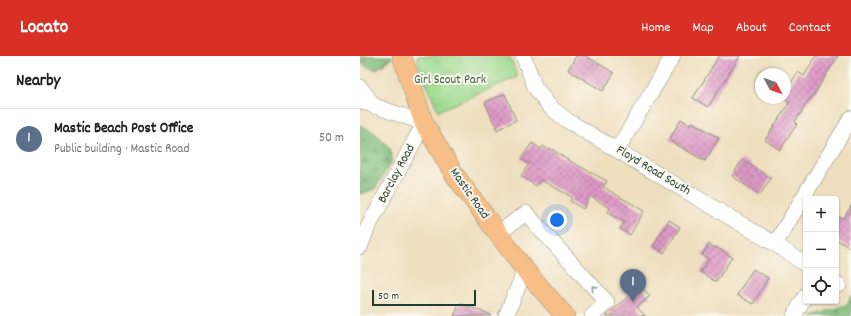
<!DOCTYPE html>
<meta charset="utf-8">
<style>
body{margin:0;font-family:Dekko,sans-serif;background:#f6f6f6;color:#202124}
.controls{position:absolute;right:12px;bottom:12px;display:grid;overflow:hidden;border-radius:4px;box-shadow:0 1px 3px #0004}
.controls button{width:36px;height:36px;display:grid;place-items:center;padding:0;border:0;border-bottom:1px solid #e0e0e0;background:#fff;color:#202124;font:20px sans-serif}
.compass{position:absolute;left:395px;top:12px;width:36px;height:36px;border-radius:50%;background:#fff;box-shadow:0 1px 3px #0004;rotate:131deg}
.scale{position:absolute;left:12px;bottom:10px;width:104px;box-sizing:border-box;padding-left:4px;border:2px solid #1f3d34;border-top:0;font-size:11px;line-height:14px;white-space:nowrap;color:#1f3d34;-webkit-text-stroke:3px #fbf7ec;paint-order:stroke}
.you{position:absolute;left:197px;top:164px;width:14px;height:14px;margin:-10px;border:3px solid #fff;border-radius:50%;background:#1a73e8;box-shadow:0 0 0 6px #1a73e833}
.badge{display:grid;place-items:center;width:26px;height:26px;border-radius:50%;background:#d93025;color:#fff;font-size:13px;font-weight:700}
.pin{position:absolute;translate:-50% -33px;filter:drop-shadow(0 1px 2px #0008)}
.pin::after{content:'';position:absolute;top:21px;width:14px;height:12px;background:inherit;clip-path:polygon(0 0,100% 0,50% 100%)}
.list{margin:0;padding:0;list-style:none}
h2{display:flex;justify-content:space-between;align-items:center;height:52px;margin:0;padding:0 16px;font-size:17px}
h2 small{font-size:13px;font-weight:400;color:#757577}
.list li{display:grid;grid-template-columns:26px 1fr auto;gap:12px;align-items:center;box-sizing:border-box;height:60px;padding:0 16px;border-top:1px solid #e0e0e0}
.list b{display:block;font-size:15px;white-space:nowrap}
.list p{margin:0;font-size:13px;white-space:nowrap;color:#757577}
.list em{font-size:13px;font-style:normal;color:#757577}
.icon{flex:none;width:22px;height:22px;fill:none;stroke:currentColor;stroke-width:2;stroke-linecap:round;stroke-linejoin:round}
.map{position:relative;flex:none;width:491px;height:260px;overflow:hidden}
header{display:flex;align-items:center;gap:24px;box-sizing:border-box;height:56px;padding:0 20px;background:#d93025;color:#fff}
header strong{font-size:19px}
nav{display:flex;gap:22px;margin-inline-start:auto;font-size:14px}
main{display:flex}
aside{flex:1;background:#fff}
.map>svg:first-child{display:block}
</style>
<header>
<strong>Locato</strong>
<nav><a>Home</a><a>Map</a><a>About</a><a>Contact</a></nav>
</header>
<main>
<aside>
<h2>Nearby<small></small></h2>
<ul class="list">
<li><span class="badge" style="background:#5c6f8a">1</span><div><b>Mastic Beach Post Office</b><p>Public building · Mastic Road</p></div><em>50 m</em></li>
</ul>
</aside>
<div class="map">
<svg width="491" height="260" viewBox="0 0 491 260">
<defs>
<pattern id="forest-firs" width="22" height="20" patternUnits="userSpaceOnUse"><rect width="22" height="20" fill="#7fbc7a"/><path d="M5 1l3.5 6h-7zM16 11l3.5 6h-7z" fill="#679a65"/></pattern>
<pattern id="park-tufts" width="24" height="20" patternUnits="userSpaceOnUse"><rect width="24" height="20" fill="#9fdc90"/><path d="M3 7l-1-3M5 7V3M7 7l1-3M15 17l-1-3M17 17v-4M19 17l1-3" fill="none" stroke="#88be7d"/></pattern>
<pattern id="building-cross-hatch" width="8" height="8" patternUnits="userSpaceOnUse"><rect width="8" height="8" fill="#df99c8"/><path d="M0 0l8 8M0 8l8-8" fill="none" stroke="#b47ea3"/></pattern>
</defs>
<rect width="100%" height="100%" fill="#fbf7ec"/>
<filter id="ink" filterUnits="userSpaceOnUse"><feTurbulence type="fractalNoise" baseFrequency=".025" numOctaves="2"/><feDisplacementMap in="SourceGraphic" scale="8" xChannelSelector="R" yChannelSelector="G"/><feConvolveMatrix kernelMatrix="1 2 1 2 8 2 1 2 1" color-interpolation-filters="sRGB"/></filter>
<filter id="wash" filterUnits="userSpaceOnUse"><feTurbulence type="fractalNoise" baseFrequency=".012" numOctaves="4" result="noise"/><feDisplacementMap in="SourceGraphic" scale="16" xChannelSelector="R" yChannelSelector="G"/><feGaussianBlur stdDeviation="0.9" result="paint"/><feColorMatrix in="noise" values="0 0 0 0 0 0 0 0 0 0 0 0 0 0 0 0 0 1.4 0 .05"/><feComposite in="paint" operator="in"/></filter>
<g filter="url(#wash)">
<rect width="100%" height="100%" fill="#efdfbf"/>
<path fill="url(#forest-firs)" stroke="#4f7c57" d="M0,0H32V2L16,14L5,10L0,6Z
M0,69L15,77L30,92L32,105L15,133L0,138Z
M491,239V260H452L488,248Z"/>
<path fill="url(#park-tufts)" stroke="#5f8c62" d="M57,0H150L157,21L78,55L59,10Z"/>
<g id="blocks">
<path fill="url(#building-cross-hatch)" d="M216,0H226L254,17L243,35L208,14Z
M359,0H380L348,51L333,42Z
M456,0H478L451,43L450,42L435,66L437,68L420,94L405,84L430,46L425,42V36L438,16L444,20Z
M145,38L156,64L137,74L125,46Z
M321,63L331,69L332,66L359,82L345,105L309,84Z
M172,87L181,93L183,90L189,94L190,92L208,104L247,125L243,131L284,155L270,179L260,173L264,166L248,157L250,152L230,140L223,153L210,145L212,141L181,124L176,130L161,120L169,108L161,103Z
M382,104L411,122L400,139L372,120Z
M491,150V193L476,183V159L483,163Z
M309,164L320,171L304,197L293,190Z
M349,188L355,192L356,191L372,201L356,226L340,216L349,203L342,199Z
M393,213L408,222L393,248L377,239Z
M280,230L290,240L277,251L285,260H246Z
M100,247L131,259V260H94Z"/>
</g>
</g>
<g filter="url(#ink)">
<use href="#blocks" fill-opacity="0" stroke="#878e7a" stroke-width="1"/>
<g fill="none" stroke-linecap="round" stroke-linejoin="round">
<defs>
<path id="minor" d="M163,0L175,31L189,50L208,65L415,188L446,209
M0,31L15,51
M0,45L64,67L7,173L0,191
M257,94L313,0
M137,178L166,157L247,246L232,260
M415,188L491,62
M476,227L479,229
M146,260L165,214
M434,260L446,239"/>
<path id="major" d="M42,0L64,67L94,118L165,214L205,260"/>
</defs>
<use href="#minor" stroke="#878e7a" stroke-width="16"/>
<use href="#major" stroke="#878e7a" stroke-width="20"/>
<use href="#minor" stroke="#fff" stroke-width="15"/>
<use href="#major" stroke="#f7be87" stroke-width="19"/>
</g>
<defs><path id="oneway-chevron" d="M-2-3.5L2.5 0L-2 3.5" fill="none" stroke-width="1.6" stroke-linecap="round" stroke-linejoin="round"/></defs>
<use stroke="#8f9e9a" href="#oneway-chevron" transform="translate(234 232) rotate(-132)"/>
</g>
<g text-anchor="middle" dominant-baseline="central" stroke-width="4" stroke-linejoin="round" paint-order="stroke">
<g font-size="13" fill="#395d46" stroke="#fbf7ec">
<text x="90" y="24">Girl Scout Park</text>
</g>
<g font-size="13" fill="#1f3d34" stroke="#fbf7ec">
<text transform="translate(293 115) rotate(31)">Floyd Road South</text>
<text transform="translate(37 118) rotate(-62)">Barclay Road</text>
<text transform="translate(109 138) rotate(55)">Mastic Road</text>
</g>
</g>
</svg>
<div class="controls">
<button>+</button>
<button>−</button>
<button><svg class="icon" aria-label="locate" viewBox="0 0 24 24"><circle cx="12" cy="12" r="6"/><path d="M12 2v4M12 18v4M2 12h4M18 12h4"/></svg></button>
</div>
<svg class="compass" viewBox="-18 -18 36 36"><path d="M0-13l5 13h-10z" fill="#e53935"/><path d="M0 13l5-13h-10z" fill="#757577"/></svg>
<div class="scale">50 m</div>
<div class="you"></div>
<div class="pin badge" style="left:273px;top:246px;background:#5c6f8a">1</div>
</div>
</main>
